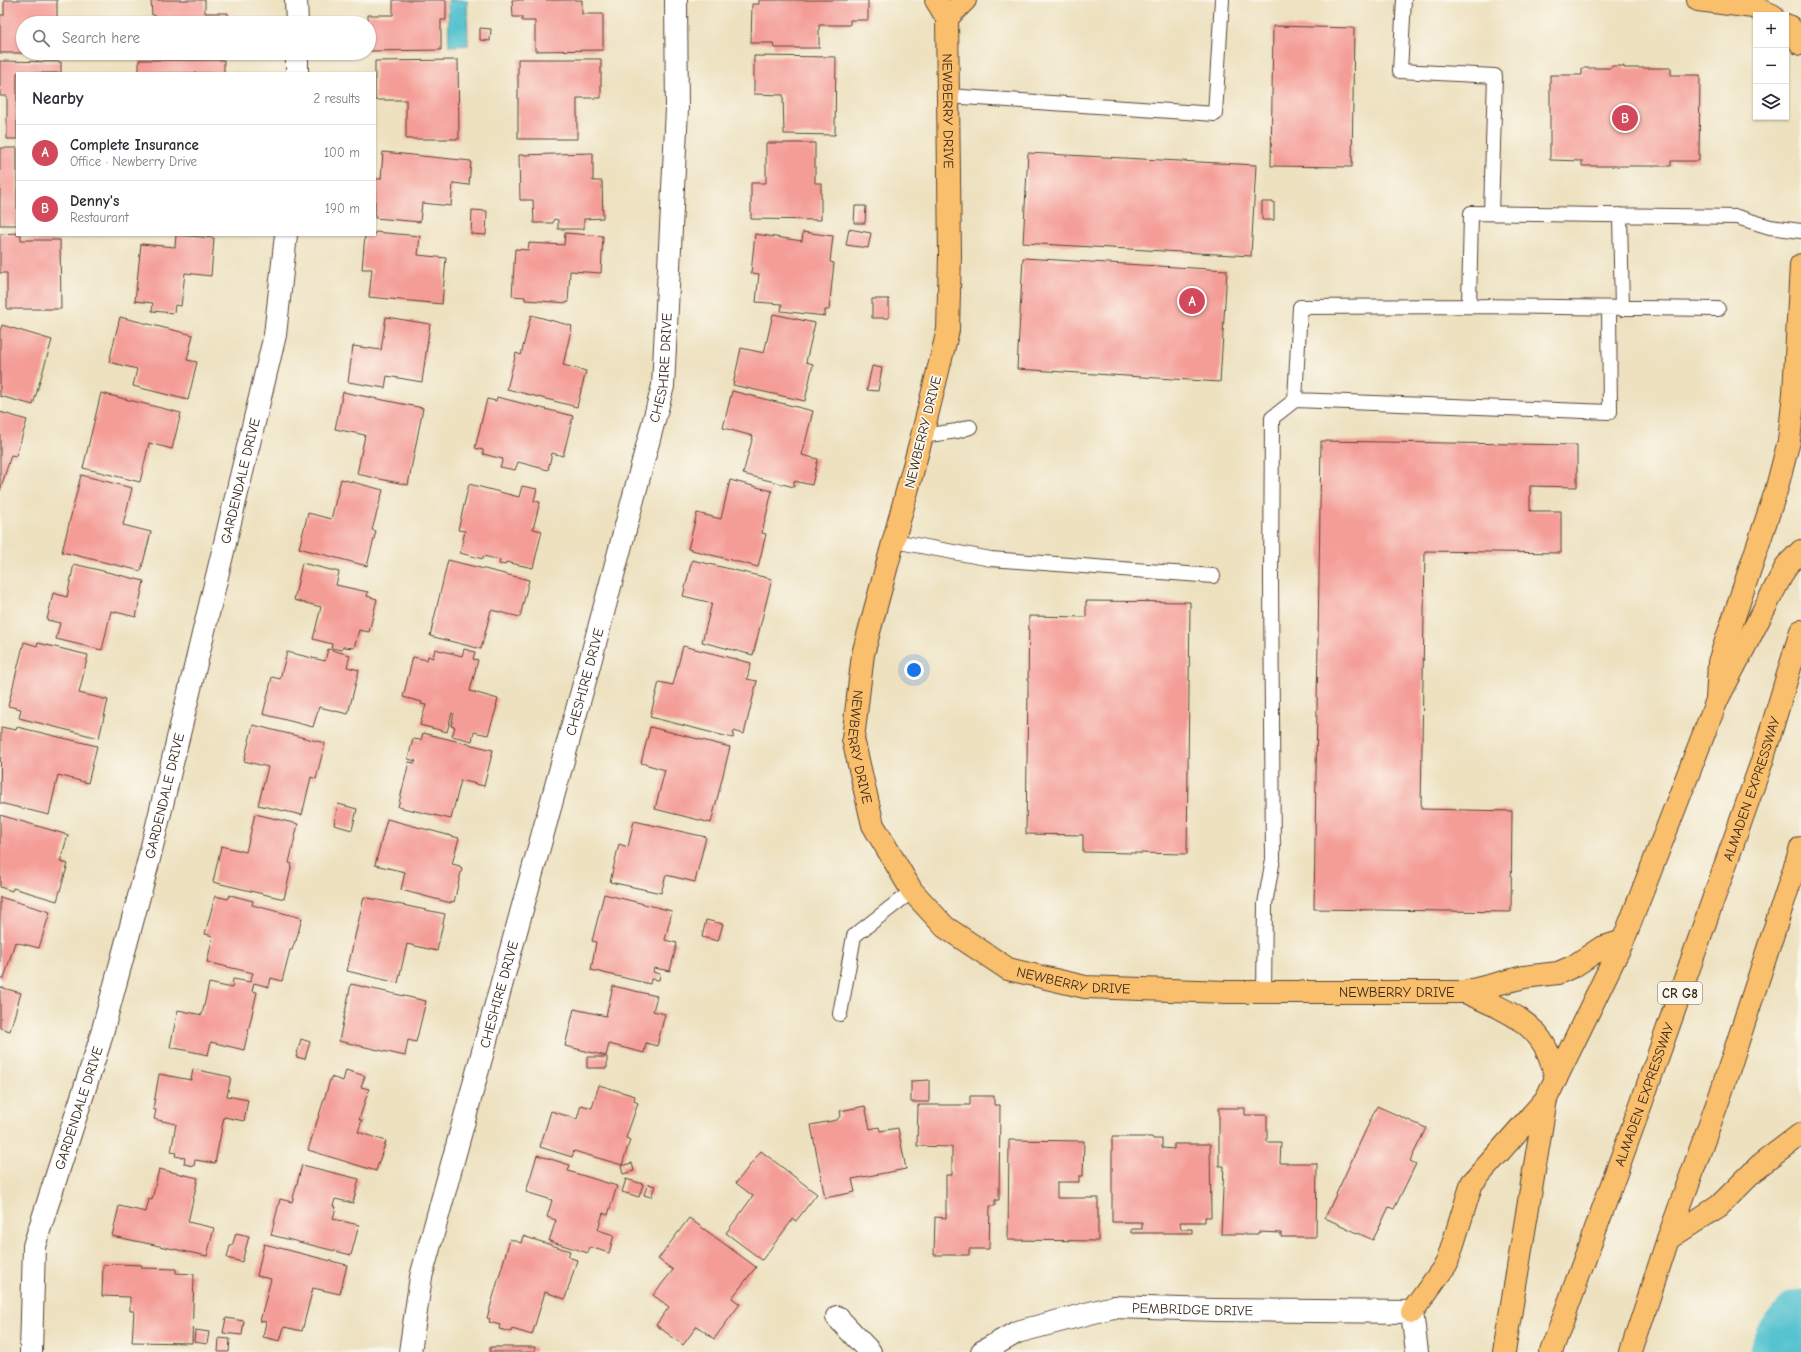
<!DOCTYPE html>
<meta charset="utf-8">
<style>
body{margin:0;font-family:"Comic Neue",sans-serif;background:#f7f7f7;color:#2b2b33}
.controls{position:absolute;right:12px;top:12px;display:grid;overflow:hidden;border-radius:0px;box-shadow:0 1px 3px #0004}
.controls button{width:36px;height:36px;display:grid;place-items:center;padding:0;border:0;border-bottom:1px solid #e1e1e2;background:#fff;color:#2b2b33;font:20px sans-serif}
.you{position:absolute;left:914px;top:670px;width:14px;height:14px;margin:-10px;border:3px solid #fff;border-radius:50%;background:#1a73e8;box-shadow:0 0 0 6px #1a73e833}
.badge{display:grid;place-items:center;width:26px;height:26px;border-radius:50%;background:#d1495b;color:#fff;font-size:13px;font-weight:700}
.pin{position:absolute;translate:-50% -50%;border:2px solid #fff;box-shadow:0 1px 4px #0006}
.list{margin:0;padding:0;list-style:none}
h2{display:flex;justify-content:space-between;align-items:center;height:52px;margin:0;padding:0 16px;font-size:17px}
h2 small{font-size:13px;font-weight:400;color:#7c7c81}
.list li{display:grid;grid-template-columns:26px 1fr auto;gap:12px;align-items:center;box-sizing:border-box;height:56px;padding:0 16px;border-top:1px solid #e1e1e2}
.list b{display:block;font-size:15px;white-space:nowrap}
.list p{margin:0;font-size:13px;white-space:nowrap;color:#7c7c81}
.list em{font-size:13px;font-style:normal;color:#7c7c81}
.icon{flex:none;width:22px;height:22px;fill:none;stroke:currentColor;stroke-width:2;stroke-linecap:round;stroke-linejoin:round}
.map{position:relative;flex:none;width:1801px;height:1352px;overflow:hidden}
.search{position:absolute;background:#fff;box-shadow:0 1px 3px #0004;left:16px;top:16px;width:360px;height:44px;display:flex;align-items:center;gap:10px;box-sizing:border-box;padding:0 14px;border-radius:22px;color:#7c7c81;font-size:15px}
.panel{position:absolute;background:#fff;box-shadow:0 1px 3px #0004;left:16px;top:72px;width:360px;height:164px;border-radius:0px}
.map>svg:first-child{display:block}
</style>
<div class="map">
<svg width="1801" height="1352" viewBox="0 0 1801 1352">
<rect width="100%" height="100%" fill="#fbf7ec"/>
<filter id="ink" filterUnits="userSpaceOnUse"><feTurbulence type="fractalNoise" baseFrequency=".025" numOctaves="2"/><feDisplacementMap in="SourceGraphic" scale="8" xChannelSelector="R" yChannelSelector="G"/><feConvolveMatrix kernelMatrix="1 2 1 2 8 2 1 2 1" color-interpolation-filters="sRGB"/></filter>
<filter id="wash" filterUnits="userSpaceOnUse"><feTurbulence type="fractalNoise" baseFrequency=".012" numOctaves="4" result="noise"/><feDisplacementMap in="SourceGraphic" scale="16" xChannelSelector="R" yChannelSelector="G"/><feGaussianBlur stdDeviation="0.9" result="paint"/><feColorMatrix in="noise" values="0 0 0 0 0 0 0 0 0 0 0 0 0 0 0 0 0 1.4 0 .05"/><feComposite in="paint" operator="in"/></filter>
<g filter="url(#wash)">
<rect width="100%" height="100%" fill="#ede1c0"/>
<path fill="#57c3d0" stroke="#497677" d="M448,0H467L468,45L449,46Z"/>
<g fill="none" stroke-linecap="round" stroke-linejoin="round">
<path stroke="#57c3d0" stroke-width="57" d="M1778,1352L1785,1338L1801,1318"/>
</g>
<g id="blocks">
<path fill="#f49c96" d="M4,0H57V23H23V53H0V15H4Z
M151,0H205V13H228V23H156L155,15H152Z
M393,0H446V20H441V50L369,51L368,15H393Z
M512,0H582V14H603V50L535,51V21H522V17H513Z
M759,0H868V20H850V25H819V48H774L773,43H751L752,4H759Z
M1273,26L1354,28L1352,167L1271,166Z
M480,28L491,29L490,41L480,40Z
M165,53H208V57H165Z
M754,56L836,57L835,135L784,134L783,95L754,94Z
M518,59H601V98H577V139H518Z
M139,60H224V73H139Z
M458,60L459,139H406V100H375V61Z
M0,61L61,62V73H17V139H7V96H0Z
M1612,66H1624V68H1671V75H1700L1699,161H1671V166H1582V161L1550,160V75H1582V68H1611Z
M766,143H815V183H821V220L751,219V183H766Z
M0,148H17V225H0Z
M383,152L471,161L469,185L453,183L451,206L422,203L420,222L375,218V179H381Z
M593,153V181H602L603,218L584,219V229H558V220L554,219L553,223H534L533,200H520L519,155Z
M1028,153L1256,165L1251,256L1023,243Z
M1262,202H1274V220H1262Z
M855,206H866L865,223H854Z
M472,210L487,211L486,235L471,234Z
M849,229L871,233L868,248L846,245Z
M375,232L420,236L418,255L446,258L442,304L369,297L372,269H362L365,235H375Z
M803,232L833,236L830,262L834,263L829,310H825V316L781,311L782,304L756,302L759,274L751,273L755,234L802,241Z
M17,233V235H21V240H60L61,309H7V273H0V234Z
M565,233L603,236L601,273L570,271L568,303L525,300V297L512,296L515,249L528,250L529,243L564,245Z
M176,235L214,238L211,276L185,273L181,306L175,305L174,313L152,311L153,303L135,301L141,244L175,247Z
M1023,258L1227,270L1220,382L1017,369Z
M872,299H889V318H872Z
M773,314L815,323L806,362L813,364L805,401L733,385L741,348L764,353Z
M531,315L572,326L563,365L586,371L577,407L507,389L516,353L521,355Z
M120,317L193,335L187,360L197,362L188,400L133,386L137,369L109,362Z
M386,317L430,324L422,382L387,376L385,388L348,382L353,346L381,350Z
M2,325L52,340L33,405L0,396V331Z
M872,366L882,368L878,391L867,390Z
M732,391L813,411L802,455L818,459L812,485L794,481V487L743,474L753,436L723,428Z
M343,392L423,408L408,485L357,474L365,435L335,429Z
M101,393L181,413L172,449L149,443L140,482L83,468Z
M497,397L573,416L563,456L552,453L548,470L518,462L515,470L500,467L503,459L483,454V450L475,448L487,399L496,401Z
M0,412L27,420L16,456L11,455L0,491Z
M1321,441L1577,445V487L1530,486V511H1561V553L1425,551L1421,809L1512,811L1511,912L1314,909Z
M81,475L132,488L123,525L151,532L141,571L62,552Z
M341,479L383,490L372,530L376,531L367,566L299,548L308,513L331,519Z
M730,480L772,491L762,533L766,534L758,567L688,549L697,513L721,519Z
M469,484L519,497L522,486L537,489L534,501L540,502L533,529L542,531L533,568L506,562L505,565L499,564L500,560L483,556V559L460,553L465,531L458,530Z
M448,560L529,580L520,617L491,610L481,649L430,636Z
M692,560L772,579L753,655L702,642L712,603L683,596Z
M302,563L339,572L336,585L368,592L367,596L377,599L369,632L359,630L354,648L343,647L342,650L331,648L332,644L313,639L321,607L294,600Z
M74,564L144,581L136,617L111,611L102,650L56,639L60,623L47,620L53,593L67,597Z
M1086,601L1190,602L1187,854L1083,852V835L1026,834L1029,616L1086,617Z
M24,642L37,646L38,643L88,655L79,693L108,700L99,738L19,718L21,709L8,706Z
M683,646L751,663L747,679L757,681L744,734L734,731L733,738L650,717L659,682L673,685Z
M328,649L350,655L347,667L359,670L348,714L319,707L313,727L263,714L272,677L280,679L287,652L325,661Z
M435,649L462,656L464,649L475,652L473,659L478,660L470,691L498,699L496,706H497L488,735L474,732L472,741L452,736L455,727L451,726L454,714L452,713L447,732L420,725L426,705L421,704L422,702L403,697L413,657L427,660L428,656L433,658Z
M253,725L325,743L316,779L311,777L302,815L258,805L268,767L244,761Z
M1,727L16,730L17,727L97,746L88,783L58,775L49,815L0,803Z
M650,727L730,747L711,823L655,809L665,770L641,763Z
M423,733L493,750L484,786L461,780L451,819L398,807L409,762L415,763L416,761L408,759L413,739L421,740Z
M338,804L357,809L352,830L334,825Z
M255,814L298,824L289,863L292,864L284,899L213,882L221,846L246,852Z
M0,815L68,835L60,862L68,864L57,901L13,888L12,891L0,887Z
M387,819L459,838L452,864L460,866V867L462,868L454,902L451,901V903L401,890L405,872L375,865Z
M634,821L706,837L695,882L666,875L661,893L610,882L619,844L628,847Z
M604,894L672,911L665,940L677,943L670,971L654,968L653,972L660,974L659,980L651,979L650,984L591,970L596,942L592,941Z
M230,895L253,901L252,905L302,918L296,941H295L292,950H290L282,981L271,978L269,987L254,983L252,991L257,992L244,1050L211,1042L208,1055L170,1047L178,1010L202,1015L209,983L232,988L233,979L250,982L253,973L207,962L213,936L205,934L215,896L228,899Z
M0,897L50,912L39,948L15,942L4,979L0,978Z
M364,897L445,914L437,951L407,944L398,983L347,971Z
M706,920L723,924L718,941L702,937Z
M351,984L426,1001L416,1042L408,1040L405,1056L339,1041Z
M613,986L657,996L653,1011L665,1014L657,1046L646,1043L644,1053L609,1044L606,1056L565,1046L574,1009L606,1016Z
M0,987L21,993L10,1031L0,1028Z
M301,1039L310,1042L305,1059L296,1057Z
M587,1057H607V1068H587Z
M193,1069L231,1077L227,1096L248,1100L244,1121L224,1117L215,1163L195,1160L194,1166L184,1164L185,1158L175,1156L176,1153L171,1152L176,1124L154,1119L156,1110L153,1109L159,1074L191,1080Z
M346,1070L365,1076L361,1087L369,1089L359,1120H362L358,1132L386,1141L376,1171L308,1150L331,1077L343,1081Z
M929,1080V1102H911V1081Z
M599,1085L635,1096L634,1101L638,1103L626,1138L630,1140L622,1165L574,1151L572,1157L540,1147L551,1111L577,1119L581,1105L592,1108Z
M970,1096H994V1105H1000L999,1200H995V1206H990L989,1249H969V1255H934L935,1217L946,1218V1175H952V1147L917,1146L918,1105H970Z
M865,1106L870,1129L879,1127L880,1131L898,1128L906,1169L852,1179L855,1192L825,1198L811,1125L837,1120L841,1115L840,1111Z
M1377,1106L1426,1128L1410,1161L1416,1164L1394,1209L1389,1207L1373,1240L1325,1218Z
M1219,1108H1245V1115H1267V1142H1281L1280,1163H1317L1316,1237H1281V1233L1258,1232V1234H1221L1224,1166H1219Z
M1112,1137H1152L1153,1139H1162V1148L1174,1149V1144H1210L1211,1217H1205V1222H1180L1181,1229H1192V1233H1131V1229H1142V1222H1112Z
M1009,1140L1084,1141L1083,1176H1079V1182H1057V1198H1098V1241L1008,1240Z
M761,1151L817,1194L796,1221L793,1219L762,1260L726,1233L753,1196L736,1183Z
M537,1155L570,1165L568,1171L617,1186L608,1215L603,1213L598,1230L614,1235L609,1253L590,1247L588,1253L549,1241L556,1220L547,1217L552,1200L526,1192Z
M632,1163L634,1171L623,1174L621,1166Z
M302,1165L359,1179L353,1203L335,1199L333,1206L336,1207L333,1219L359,1225L351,1255L271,1235L280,1199L292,1202Z
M159,1169L198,1178L188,1222L214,1228L207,1256L112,1236L119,1206L146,1212L149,1199L152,1200Z
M626,1179L643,1184L639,1197L622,1192Z
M648,1184L655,1186L651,1197L644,1195Z
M689,1218L756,1267L732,1298L740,1304L714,1339L697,1326L683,1345L656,1325L669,1307L653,1295L673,1270L658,1259Z
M236,1233L249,1236L242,1262L227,1258L230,1246H232Z
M523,1236L570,1251L568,1257L577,1260L565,1299L545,1292L532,1335L512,1329L511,1332L499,1329L500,1325L489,1322L490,1319L487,1318L510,1239L521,1243Z
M264,1244L347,1265L340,1294L313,1288L302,1331L284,1327L280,1341L263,1337L266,1322L260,1321L271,1279L257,1276Z
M118,1264L142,1265V1268L176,1269V1273L194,1274L192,1343L132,1342L134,1311H130V1297L102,1296L103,1265Z
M226,1318L244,1321L242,1335L223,1333Z
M195,1330L209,1332L207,1344L194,1342Z
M219,1338L230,1339L229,1352H218Z
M490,1347H535V1352H490Z"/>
</g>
</g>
<g filter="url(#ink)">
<use href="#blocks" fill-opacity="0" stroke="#564536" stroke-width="1"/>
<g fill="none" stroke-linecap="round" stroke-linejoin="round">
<defs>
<path id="lane" d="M1404,0L1400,71L1495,76L1491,213
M948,96L1215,114L1222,0
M1620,215L1622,309
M1469,306L1718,309
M1295,400L1610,412L1609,308
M922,436L957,431L970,427
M894,541L991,559L1213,576
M1264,992L1265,904L1273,859L1271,579L1272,418L1295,400L1300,307L1469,306L1471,213L1737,217L1770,227L1801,231
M840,1014L854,936L912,891"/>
<g id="street">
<path d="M296,0L297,23"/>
<path d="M297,53V73"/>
<path d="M837,1317L870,1352"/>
<path id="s1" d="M31,1352L34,1246L99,1044L148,863L275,335L286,235"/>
<path id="s2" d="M410,1352L421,1277L590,662L663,386L677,109L676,0"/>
<path id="s3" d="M982,1352L1017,1332L1113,1307L1216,1310L1412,1312L1417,1352"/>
</g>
<g id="primary">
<path id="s4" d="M947,18L950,255L948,330L922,436L863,654L853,739L873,825L912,891L945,927L1008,969L1085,987L1226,992H1465L1524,977L1558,973L1574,966L1601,948L1623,941"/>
<path d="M1465,992C1498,1007 1535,1019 1549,1055C1552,1063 1554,1071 1556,1079"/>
<path d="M1668,1239L1719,1206L1759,1166L1801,1134"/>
<path d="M1412,1312L1447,1263L1472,1183L1546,1099L1623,941L1717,700L1787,565L1801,551"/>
<path d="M1504,1352L1546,1099"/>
<path id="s5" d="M1551,1352L1641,1104L1762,761L1801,631"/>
<path d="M1631,1352L1668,1239L1721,1093L1801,848"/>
</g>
<path id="highway" d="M936,0L947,18L965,0
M1698,0L1753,7L1772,15
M1786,25L1790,27L1801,44
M1717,700L1719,662L1776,491L1789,441L1794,393L1801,265"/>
</defs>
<use href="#lane" stroke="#564536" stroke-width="16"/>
<use href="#street" stroke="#564536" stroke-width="24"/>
<use href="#primary" stroke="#564536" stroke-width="24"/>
<use href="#highway" stroke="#564536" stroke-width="24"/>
<use href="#lane" stroke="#fff" stroke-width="14"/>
<use href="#street" stroke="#fff" stroke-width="22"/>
<use href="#primary" stroke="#f9bf6d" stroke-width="22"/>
<use href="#highway" stroke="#f9bf6d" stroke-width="22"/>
</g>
</g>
<g text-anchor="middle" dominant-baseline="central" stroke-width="3.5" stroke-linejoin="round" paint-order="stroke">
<rect fill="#fbf7ec" stroke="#75685c" stroke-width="1" x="1658" y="982" width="44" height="22" rx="3"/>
<g font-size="13" font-weight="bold" fill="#3b2a1e">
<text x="1680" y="993">CR G8</text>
</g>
<g font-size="14" fill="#3b2a1e" stroke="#fbf7ec">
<text stroke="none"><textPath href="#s4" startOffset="93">NEWBERRY DRIVE</textPath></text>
<text stroke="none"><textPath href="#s2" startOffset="1017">CHESHIRE DRIVE</textPath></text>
<text transform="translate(923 432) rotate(-76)">NEWBERRY DRIVE</text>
<text stroke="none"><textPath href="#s1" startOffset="899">GARDENDALE DRIVE</textPath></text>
<text stroke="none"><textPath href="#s2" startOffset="693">CHESHIRE DRIVE</textPath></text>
<text stroke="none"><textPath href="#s4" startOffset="741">NEWBERRY DRIVE</textPath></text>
<text stroke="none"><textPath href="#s5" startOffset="598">ALMADEN EXPRESSWAY</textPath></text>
<text stroke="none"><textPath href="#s1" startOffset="575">GARDENDALE DRIVE</textPath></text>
<text stroke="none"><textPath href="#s4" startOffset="1089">NEWBERRY DRIVE</textPath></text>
<text stroke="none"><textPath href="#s4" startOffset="1413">NEWBERRY DRIVE</textPath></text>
<text stroke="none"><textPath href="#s2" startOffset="369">CHESHIRE DRIVE</textPath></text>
<text stroke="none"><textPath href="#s5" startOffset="274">ALMADEN EXPRESSWAY</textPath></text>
<text stroke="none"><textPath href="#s1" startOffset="251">GARDENDALE DRIVE</textPath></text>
<text stroke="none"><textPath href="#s3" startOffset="219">PEMBRIDGE DRIVE</textPath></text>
</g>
</g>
</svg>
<div class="controls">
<button>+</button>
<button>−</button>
<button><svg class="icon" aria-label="layers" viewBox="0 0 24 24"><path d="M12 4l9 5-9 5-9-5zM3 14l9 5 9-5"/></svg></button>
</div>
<div class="you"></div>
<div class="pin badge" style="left:1192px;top:301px">A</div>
<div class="pin badge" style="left:1625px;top:118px">B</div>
<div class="search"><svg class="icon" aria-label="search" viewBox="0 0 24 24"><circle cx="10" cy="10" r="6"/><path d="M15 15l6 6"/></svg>Search here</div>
<section class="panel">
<h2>Nearby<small>2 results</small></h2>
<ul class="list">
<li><span class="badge">A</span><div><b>Complete Insurance</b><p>Office · Newberry Drive</p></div><em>100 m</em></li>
<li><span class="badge">B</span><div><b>Denny's</b><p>Restaurant</p></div><em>190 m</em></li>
</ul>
</section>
</div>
